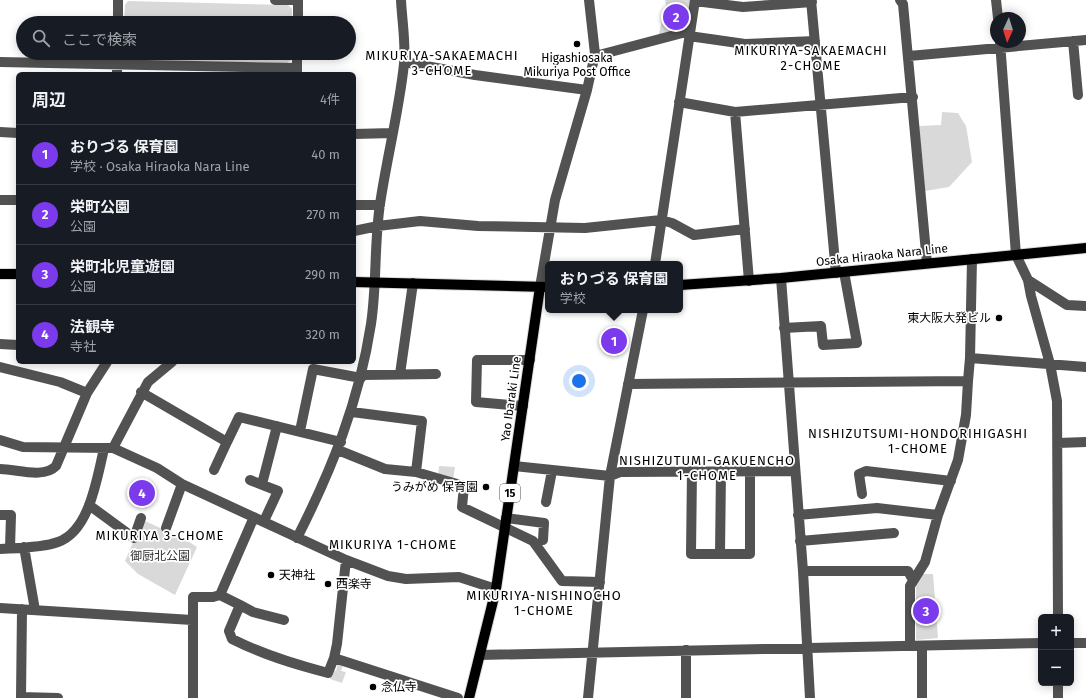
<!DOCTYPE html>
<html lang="ja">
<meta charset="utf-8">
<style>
body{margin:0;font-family:"Fira Sans","Noto Sans JP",sans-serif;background:#242831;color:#f1f3f6}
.controls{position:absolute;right:12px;bottom:12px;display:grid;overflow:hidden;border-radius:6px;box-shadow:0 2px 10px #0003}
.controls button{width:36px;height:36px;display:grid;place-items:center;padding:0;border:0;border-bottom:1px solid #363941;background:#171b24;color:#f1f3f6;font:20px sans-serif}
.compass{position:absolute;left:990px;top:12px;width:36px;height:36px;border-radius:50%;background:#171b24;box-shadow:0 2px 10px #0003;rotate:184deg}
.you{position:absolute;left:579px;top:381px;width:14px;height:14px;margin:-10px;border:3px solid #fff;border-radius:50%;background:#1a73e8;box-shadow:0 0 0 6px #1a73e833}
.badge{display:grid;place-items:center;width:26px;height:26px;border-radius:50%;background:#7c3aed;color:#fff;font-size:13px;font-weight:700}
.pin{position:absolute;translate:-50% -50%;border:2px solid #fff;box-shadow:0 1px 4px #0006}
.popup{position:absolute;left:545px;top:261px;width:138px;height:52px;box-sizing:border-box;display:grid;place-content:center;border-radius:6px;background:#171b24;filter:drop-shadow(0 1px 3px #0005);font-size:13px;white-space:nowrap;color:#9ea1a6}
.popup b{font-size:15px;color:#f1f3f6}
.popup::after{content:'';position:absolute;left:50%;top:100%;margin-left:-8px;border:8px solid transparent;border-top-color:#171b24}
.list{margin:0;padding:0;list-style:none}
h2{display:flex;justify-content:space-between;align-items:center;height:52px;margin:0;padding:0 16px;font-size:17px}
h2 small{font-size:13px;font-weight:400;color:#9ea1a6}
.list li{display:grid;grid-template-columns:26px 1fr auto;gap:12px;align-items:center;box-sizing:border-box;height:60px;padding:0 16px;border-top:1px solid #363941}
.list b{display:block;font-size:15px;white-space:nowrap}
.list p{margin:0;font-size:13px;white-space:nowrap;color:#9ea1a6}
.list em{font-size:13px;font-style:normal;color:#9ea1a6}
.icon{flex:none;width:22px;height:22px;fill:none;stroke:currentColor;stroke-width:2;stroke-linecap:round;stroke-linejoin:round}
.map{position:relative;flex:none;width:1086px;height:698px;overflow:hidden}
.search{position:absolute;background:#171b24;box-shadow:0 2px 10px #0003;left:16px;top:16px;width:340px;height:44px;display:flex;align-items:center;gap:10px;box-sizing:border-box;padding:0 14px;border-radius:22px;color:#9ea1a6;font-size:15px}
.panel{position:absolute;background:#171b24;box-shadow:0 2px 10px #0003;left:16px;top:72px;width:340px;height:292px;border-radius:6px}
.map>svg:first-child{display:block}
</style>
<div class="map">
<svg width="1086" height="698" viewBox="0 0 1086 698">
<rect width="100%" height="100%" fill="#fff"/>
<path fill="#d9d9d9" d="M665,0H692L687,30L658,37L666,5Z
M128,1L288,5L292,9V23H124L125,5Z
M124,53H291V60L287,63L128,60Z
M942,112L958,113L966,126L972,162L949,187L925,191L919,126L941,125Z
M439,466L455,467L453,480L438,476Z
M143,520L186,540L197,547L175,595L138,574L125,561Z
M922,574H933L938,638L916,640V584Z
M338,664L343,666L341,671L346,672L342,683L330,679L333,670L336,671Z"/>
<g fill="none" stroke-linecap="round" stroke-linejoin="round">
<defs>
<path id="major" d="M0,274H18
M354,282L548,287
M680,285L781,278L1086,248
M469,698L496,589L540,287"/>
</defs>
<use href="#major" stroke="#dbdbdb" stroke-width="12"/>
<path stroke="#525252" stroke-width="10" d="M275,0H298
M811,0L836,273
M900,0L903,4L927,263
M996,0L998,18
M695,1L743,7L812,2
M118,23V0
M298,23V0
M689,36L745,44L815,41
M1073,41L1078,95
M1000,42L1016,255L1028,280L1031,296L1050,364L1057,401L1058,617
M595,54L599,55L690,31
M909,56L1086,40
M0,62L297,68
M404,62L475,75L587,90
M117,74V53
M297,74V53
M679,102L735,112L913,97
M735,112L749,281
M0,132L18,133
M354,134L393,133
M0,200H18
M354,205H380
M354,231L378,226L420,221L478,226L585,228L661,220L672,223L694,235L745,229
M655,264L695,0
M781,278L803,571L810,698
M1028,280L1067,305L1086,306
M540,287L555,200L587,90L595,54L589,0
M784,328L821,326L823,345L857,343L844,272
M0,344L18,345
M970,358L972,259
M0,367L60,382L87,393
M400,374L413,283
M362,375L436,374
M628,384L968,381L970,358L1086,367
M141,392L227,442L239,417L341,442
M523,406L476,402L477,360H530
M352,412L422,421L416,472
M300,431L313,369L361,378
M0,440L23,447L113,448L157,468L182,484L346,560L388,576L406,579L459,577L496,589
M1058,443L1086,442
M113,448L148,382L172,362
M338,450L385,469L416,472L464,486L462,507L533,541L562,581L600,582
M514,466L610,476L620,472L795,471
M0,469C17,469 43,479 56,466L87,393L107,362
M214,470L227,442
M692,471L691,554H750V471
M250,480L278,491L264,521
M262,484L277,426
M862,494L859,474L866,471L951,481
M546,502L552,471
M89,505L134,538L141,518
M0,515H11L10,548
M798,515L877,508L938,515
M506,518L544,523L543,540
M166,528L182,484
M297,538C332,469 359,402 371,324C377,284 374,244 380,204C387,157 399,111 404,64C406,43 402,21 401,0
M800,541L894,533
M24,547L35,610
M0,549C17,548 42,548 58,542C90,531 97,477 104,449
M720,554L721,471
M803,571H908L913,580
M220,595L240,605L229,631L232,639C264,655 293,664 328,673L334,658L458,698
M240,605L253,612L284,620
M0,608L192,620
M22,609L21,697L58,698
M1071,643H1086
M910,646V586L925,562L938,515L958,460L966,415L968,381
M922,646V698
M686,650V698
M480,655L1041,643
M334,658L337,644L346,560
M1058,683V698
M193,698V597H213L220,595L254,517
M588,698L610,476L643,310"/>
<use href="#major" stroke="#000" stroke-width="10"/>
</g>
<g fill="#000" stroke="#fff" stroke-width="1.5">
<circle cx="577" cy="44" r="4"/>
<circle cx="999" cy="318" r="4"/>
<circle cx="486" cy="487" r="4"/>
<circle cx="271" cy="575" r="4"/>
<circle cx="328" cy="584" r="4"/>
<circle cx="373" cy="687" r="4"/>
</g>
<g text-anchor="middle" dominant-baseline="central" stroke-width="3.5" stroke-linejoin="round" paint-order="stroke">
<rect fill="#fff" stroke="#4c4c4c" stroke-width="1" x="500" y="484" width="20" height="18" rx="3"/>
<g font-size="11" font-weight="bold" fill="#000">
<text x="510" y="493">15</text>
</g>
<g font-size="12" fill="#000" stroke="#fff" text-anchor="start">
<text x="577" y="58" text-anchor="middle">Higashiosaka<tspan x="577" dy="14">Mikuriya Post Office</tspan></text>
<text x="991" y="318" text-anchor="end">東大阪大発ビル</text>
<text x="478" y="487" text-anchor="end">うみがめ 保育園</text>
<text x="279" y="575">天神社</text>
<text x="336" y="584">西楽寺</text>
<text x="381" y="687">念仏寺</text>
</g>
<g font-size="12" fill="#000" stroke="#fff">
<text transform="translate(882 255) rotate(-6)">Osaka Hiraoka Nara Line</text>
<text transform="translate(511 399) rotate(-82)">Yao Ibaraki Line</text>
</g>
<g font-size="12" fill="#303030" stroke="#fff">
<text x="160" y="556">御厨北公園</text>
</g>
<g font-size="13" letter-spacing="1" fill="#000" stroke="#fff">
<text x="811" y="50">MIKURIYA-SAKAEMACHI<tspan x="811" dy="15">2-CHOME</tspan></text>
<text x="442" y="55">MIKURIYA-SAKAEMACHI<tspan x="442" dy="15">3-CHOME</tspan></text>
<text x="918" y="433">NISHIZUTSUMI-HONDORIHIGASHI<tspan x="918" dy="15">1-CHOME</tspan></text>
<text x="707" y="460">NISHIZUTUMI-GAKUENCHO<tspan x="707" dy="15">1-CHOME</tspan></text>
<text x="160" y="535">MIKURIYA 3-CHOME</text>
<text x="393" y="544">MIKURIYA 1-CHOME</text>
<text x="544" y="595">MIKURIYA-NISHINOCHO<tspan x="544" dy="15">1-CHOME</tspan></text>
</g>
</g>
</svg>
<div class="controls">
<button>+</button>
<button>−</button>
</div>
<svg class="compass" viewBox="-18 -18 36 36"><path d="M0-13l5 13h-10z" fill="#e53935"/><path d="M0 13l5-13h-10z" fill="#9ea1a6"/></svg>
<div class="you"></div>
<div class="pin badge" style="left:614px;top:341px">1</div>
<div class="popup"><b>おりづる 保育園</b>学校</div>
<div class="pin badge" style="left:676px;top:17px">2</div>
<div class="pin badge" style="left:926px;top:611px">3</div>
<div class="pin badge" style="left:142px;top:493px">4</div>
<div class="search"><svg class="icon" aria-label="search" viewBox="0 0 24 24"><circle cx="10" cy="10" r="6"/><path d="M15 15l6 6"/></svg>ここで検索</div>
<section class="panel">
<h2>周辺<small>4件</small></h2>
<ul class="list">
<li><span class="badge">1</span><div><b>おりづる 保育園</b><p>学校 · Osaka Hiraoka Nara Line</p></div><em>40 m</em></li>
<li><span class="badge">2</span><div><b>栄町公園</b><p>公園</p></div><em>270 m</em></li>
<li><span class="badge">3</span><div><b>栄町北児童遊園</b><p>公園</p></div><em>290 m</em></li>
<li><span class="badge">4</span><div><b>法観寺</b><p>寺社</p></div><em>320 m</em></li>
</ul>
</section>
</div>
